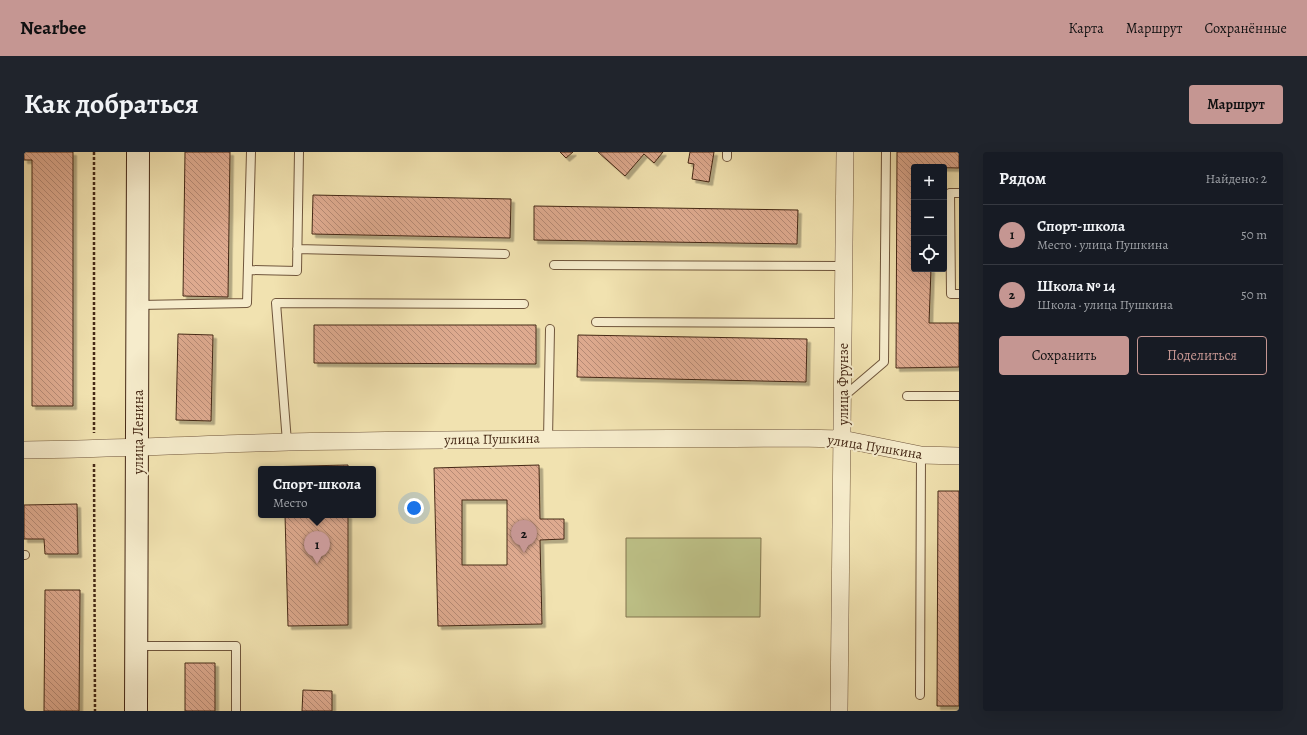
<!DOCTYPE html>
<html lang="ru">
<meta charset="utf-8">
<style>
body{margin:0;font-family:Alegreya,serif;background:#20242c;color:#f1f3f6}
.controls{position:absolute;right:12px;top:12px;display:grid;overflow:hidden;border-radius:4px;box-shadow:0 4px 16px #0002}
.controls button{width:36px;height:36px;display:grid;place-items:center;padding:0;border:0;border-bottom:1px solid #363941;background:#171b24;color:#f1f3f6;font:20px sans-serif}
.you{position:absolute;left:390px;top:356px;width:14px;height:14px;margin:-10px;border:3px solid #fff;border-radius:50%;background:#1a73e8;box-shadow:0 0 0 6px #1a73e833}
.badge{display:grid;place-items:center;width:26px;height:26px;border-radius:50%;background:#c59692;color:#111;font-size:13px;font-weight:700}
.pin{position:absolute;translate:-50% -33px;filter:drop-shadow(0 1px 2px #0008)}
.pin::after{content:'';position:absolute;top:21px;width:14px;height:12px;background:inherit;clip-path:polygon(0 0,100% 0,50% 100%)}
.popup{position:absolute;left:234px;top:314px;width:118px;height:52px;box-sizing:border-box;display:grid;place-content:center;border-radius:4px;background:#171b24;filter:drop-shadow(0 1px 3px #0005);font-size:13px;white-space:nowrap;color:#9ea1a6}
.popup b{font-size:15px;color:#f1f3f6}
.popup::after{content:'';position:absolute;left:50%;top:100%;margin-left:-8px;border:8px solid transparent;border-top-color:#171b24}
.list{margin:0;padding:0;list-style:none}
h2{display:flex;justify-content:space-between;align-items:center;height:52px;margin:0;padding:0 16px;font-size:17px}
h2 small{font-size:13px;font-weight:400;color:#9ea1a6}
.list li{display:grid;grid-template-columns:26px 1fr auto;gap:12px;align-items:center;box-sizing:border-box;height:60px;padding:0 16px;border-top:1px solid #363941}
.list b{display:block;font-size:15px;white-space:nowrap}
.list p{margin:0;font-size:13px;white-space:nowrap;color:#9ea1a6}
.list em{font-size:13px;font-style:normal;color:#9ea1a6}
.actions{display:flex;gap:8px;padding:12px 16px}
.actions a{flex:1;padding:9px 0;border:1px solid #c59692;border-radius:4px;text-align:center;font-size:14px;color:#c59692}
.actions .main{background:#c59692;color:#111}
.icon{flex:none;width:22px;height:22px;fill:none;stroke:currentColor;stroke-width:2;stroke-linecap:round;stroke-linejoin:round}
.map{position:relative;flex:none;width:935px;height:559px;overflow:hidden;border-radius:4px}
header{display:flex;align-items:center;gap:24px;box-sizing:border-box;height:56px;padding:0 20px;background:#c59692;color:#111}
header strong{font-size:19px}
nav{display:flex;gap:22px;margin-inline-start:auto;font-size:14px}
.intro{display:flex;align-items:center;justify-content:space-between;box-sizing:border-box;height:96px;padding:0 24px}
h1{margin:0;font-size:28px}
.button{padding:10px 18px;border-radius:4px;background:#c59692;color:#111;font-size:14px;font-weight:700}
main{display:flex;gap:24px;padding:0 24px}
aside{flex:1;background:#171b24;border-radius:4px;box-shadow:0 4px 16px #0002}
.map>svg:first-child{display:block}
</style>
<header>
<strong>Nearbee</strong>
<nav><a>Карта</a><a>Маршрут</a><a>Сохранённые</a></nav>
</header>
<div class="intro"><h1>Как добраться</h1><a class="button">Маршрут</a></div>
<main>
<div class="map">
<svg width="935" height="559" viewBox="0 0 935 559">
<defs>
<pattern id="building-back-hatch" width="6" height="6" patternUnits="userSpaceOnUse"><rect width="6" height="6" fill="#deaa8f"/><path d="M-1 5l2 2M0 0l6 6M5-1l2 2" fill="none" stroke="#b68a74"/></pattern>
<filter id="shadow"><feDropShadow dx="3.5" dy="3.5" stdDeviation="0" flood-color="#0004"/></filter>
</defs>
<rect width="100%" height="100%" fill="#f1e2b0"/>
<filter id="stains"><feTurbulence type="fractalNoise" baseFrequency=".005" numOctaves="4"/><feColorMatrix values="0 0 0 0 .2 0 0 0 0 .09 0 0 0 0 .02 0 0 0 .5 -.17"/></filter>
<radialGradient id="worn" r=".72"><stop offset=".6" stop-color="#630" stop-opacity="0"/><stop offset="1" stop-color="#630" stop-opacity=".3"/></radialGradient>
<path fill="#bec288" stroke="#82754e" d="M602,386H737L736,465H602Z"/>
<path fill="url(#building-back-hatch)" stroke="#452815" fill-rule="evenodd" filter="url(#shadow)" d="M0,0H49V254H8V8H0Z
M161,0H206L204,145L159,144Z
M536,0H549L542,6Z
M574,0H639L630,11L620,2L601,24Z
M666,0H690L685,30L668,27L670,12L664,11Z
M873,0H935V16L890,15V117H907L905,171H935V215L872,216Z
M289,43L487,47L486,86L288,82Z
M510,54L774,58L773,92L510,88Z
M290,173H512V212L290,211Z
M154,182L189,183L187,269L152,268Z
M554,183L783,187L782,230L553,225Z
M324,313V317H238L237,315Z
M515,313L516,367H540V387L516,388L518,472L414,474L410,316ZM438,348H483V413H438Z
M914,339H935V554H913Z
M53,352L54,402H21L20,387H0V353Z
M261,363H324V473L264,474Z
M21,438H56L55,559H20Z
M161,511H191V559H161Z
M279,538L308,539V559H278Z"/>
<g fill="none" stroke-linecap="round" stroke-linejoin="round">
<defs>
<path id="lane" d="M703,5V0
M935,41H926L927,142H935
M273,97L481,102
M530,113L820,114
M224,118L273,119L275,0
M115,153L223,151L227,0
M572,170L819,171
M883,244H935
M819,245L860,210L862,0
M524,287L526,177
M263,290L252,151L500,152
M0,403H1
M114,494H212V559
M896,543L897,303"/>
<path id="street" d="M0,298C88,297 176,292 265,290C435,287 604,287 774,286L818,287L897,303L935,304
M815,559L821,0"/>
<path id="secondary" d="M112,559L114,0"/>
</defs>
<use href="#lane" stroke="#70563c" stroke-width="10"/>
<use href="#street" stroke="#70563c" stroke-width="18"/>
<use href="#secondary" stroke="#452815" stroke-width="24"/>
<path stroke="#452815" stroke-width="2.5" stroke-dasharray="3 2" stroke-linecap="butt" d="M70,0V281
M70,312L71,559"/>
<use href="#lane" stroke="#f6eccc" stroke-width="8"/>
<use href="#street" stroke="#f6eccc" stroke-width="17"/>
<use href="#secondary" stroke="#f6eccc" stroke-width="22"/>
</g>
<g text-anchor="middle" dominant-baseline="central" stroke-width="4" stroke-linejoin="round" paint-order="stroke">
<g font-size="14" fill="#452815" stroke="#f6eccc">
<text transform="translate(819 232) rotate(-90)">улица Фрунзе</text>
<text transform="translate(114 280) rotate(-90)">улица Ленина</text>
<text transform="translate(468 287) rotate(-1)">улица Пушкина</text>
<text transform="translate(851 295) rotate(9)">улица Пушкина</text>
</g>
</g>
<rect width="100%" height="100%" filter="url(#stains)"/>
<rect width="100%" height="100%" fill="url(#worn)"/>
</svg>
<div class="controls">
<button>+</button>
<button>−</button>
<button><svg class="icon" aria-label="locate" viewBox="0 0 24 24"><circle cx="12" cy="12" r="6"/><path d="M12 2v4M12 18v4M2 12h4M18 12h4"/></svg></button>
</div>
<div class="you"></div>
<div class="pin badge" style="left:293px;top:412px">1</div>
<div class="popup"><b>Спорт-школа</b>Место</div>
<div class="pin badge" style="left:500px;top:401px">2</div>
</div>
<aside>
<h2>Рядом<small>Найдено: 2</small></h2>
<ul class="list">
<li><span class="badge">1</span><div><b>Спорт-школа</b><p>Место · улица Пушкина</p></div><em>50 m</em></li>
<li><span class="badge">2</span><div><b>Школа № 14</b><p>Школа · улица Пушкина</p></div><em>50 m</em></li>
</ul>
<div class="actions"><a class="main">Сохранить</a><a>Поделиться</a></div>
</aside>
</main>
